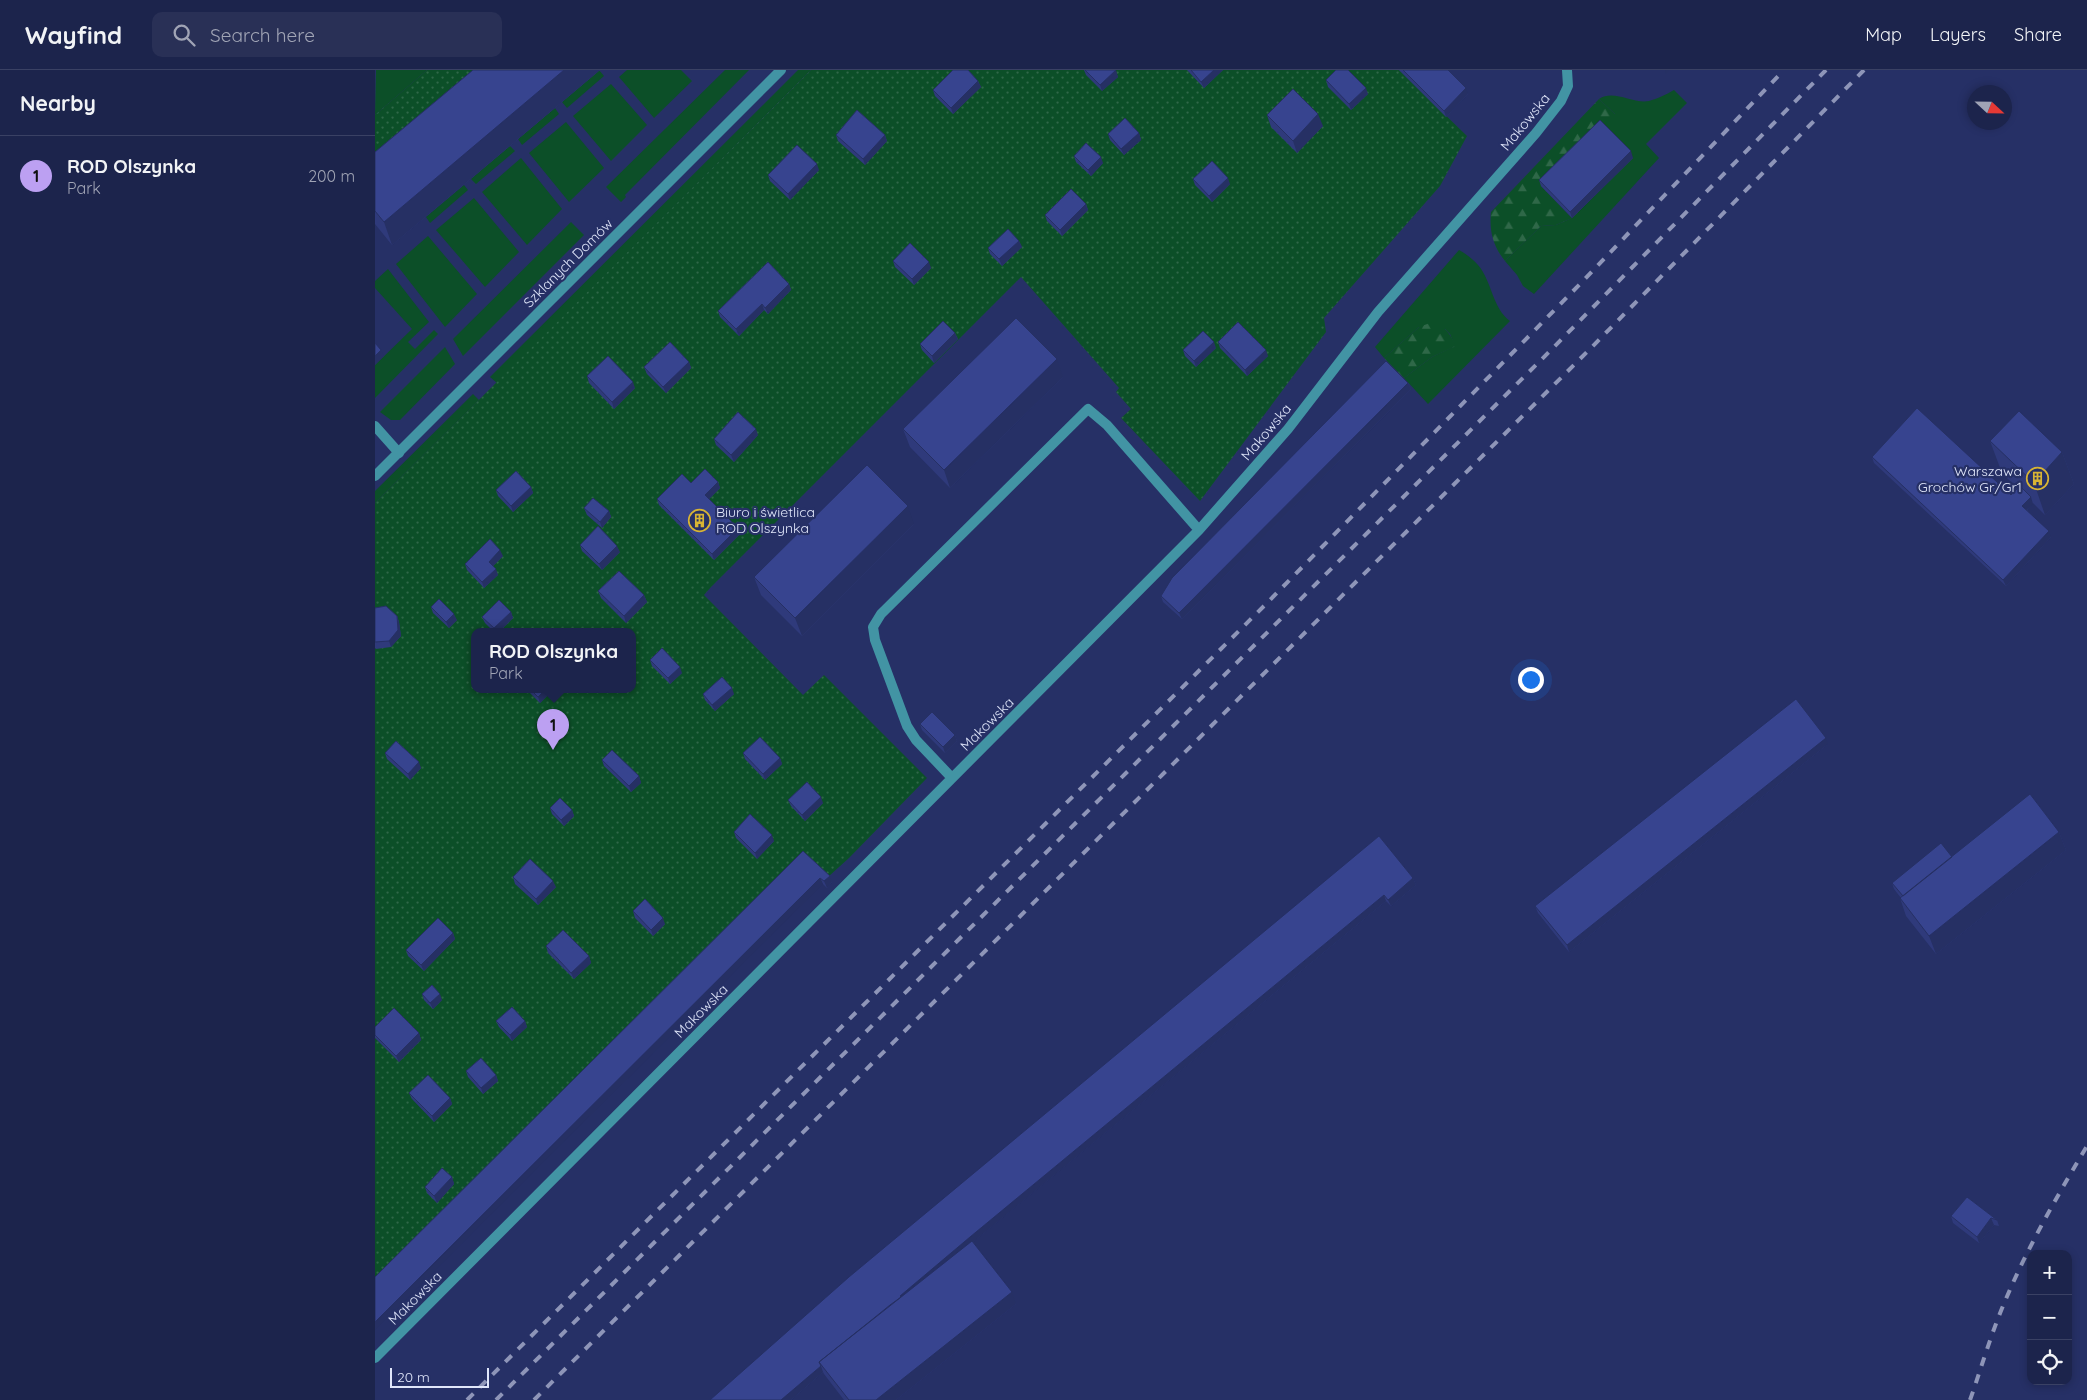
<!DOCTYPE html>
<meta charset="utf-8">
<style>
body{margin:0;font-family:Quicksand,sans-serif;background:#293056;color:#f1f3f6}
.controls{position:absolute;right:15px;bottom:15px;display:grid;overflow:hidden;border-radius:10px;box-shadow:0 2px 8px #0003}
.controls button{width:45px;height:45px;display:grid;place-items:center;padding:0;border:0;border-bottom:1px solid #3a4164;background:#1c244c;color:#f1f3f6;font:25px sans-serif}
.compass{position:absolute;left:1592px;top:15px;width:45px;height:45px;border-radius:50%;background:#1c244c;box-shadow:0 2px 8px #0003;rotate:112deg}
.scale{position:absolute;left:15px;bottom:12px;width:99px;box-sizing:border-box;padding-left:5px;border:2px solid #e0e6fa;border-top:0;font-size:14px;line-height:18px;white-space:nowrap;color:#e0e6fa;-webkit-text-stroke:4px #263066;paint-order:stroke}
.you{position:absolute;left:1155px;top:609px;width:18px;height:18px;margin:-12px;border:4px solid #fff;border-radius:50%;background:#1a73e8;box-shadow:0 0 0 8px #1a73e833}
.badge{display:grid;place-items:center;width:32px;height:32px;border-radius:50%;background:#bca0f2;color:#111;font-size:16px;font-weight:700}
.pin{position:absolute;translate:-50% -41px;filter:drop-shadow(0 1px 2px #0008)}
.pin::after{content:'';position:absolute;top:26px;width:18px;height:15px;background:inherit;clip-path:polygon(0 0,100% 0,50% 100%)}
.popup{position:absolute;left:96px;top:558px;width:165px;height:65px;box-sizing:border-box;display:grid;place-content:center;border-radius:10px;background:#1c244c;filter:drop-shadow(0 1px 4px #0005);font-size:16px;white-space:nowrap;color:#a0a4b5}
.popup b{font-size:19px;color:#f1f3f6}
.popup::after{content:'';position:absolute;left:50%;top:100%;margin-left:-10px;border:10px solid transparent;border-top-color:#1c244c}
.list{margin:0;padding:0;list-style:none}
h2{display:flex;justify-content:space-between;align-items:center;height:65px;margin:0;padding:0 20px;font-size:21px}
h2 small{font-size:16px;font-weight:400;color:#a0a4b5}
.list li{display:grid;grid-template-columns:32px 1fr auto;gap:15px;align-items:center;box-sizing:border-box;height:80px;padding:0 20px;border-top:1px solid #3a4164}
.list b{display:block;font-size:19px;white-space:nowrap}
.list p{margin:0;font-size:16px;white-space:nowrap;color:#a0a4b5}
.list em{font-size:16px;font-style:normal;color:#a0a4b5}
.icon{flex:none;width:28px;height:28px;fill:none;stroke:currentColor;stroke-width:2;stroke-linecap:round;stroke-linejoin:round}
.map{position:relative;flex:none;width:1712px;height:1330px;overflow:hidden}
header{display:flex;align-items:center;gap:30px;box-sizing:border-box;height:70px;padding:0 25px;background:#1c244c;border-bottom:1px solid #3a4164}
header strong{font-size:24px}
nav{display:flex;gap:28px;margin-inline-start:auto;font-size:18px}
.search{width:350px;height:45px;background:#293056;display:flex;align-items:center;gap:12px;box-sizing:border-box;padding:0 18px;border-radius:10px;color:#a0a4b5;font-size:19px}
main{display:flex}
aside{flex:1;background:#1c244c}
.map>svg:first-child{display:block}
</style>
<header>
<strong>Wayfind</strong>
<div class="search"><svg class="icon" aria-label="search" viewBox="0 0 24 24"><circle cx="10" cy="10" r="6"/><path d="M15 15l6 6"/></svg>Search here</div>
<nav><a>Map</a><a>Layers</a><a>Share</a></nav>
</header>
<main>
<aside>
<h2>Nearby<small></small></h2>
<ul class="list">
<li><span class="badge">1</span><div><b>ROD Olszynka</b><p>Park</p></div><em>200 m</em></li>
</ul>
</aside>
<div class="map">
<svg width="1712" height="1330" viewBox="0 0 1712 1330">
<defs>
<pattern id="forest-firs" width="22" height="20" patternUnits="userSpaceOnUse" patternTransform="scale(1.25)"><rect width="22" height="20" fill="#0c4f28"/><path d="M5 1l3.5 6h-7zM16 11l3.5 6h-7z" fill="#2f6848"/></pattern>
<pattern id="garden-dots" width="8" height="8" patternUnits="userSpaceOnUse" patternTransform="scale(1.25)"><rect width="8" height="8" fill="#0c4f28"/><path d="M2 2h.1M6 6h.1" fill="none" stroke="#2f6848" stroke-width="1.8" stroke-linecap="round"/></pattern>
</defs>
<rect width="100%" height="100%" fill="#263066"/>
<path fill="#0c4f28" d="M1,0H52L0,45Z
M224,0L229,6L192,38L187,32Z
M252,0H306L317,11L279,48L244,7Z
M350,0H374L250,125L251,127L246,132L231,117Z
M423,0H436L122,313L115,307Z
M236,14L272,55L236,91L198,46Z
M1299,20L1312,33L1271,74L1284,88L1159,224L1148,216L1142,205L1130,191L1166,156L1181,155L1197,148L1258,88L1227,56L1240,44L1224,29C1239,19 1257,34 1274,31C1282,29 1292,24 1299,20Z
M180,38L184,44L147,75L143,69Z
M191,52L229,98L194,132L154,83Z
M135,76L140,81L101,114L96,109Z
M146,88L187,139L152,175L107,122Z
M89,115L93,120L55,153L51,147Z
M99,128L144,182L110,217L61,160Z
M196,152L209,165L88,286L78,269Z
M53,166L102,224L70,257L21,194Z
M1084,180C1091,184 1098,189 1103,195C1117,211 1117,238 1135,251L1053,334L1029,308L1057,287L1080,276L1075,264L1070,259L1044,257L1009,288L1000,277Z
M13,199L54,252L33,272L40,279L59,260L63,264L0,328V295L37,259L0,218V211Z
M70,277L80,294L25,350H16L5,342Z
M98,324L104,330L0,433V421Z"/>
<path fill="url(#forest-firs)" d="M1224,29L1241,45L1166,116L1197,148L1181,155L1166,156L1130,191C1118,176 1114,161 1116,142Z
M1055,253C1070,254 1075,264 1081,276L1057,287L1029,308L1009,288L1044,257Z"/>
<path fill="url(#garden-dots)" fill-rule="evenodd" d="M52,0H134L0,113V45Z
M436,0H1024L1092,66L1065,116L949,248L951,262L825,431L746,348L756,339L741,322L744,318L646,207L336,517L329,525L428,625L449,605L552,708L474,788L0,1216V433ZM99,561H257V619H99Z"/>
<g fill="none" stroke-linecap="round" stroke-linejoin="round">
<path stroke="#4294a4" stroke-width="10" d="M0,356L24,383"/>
<path stroke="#4294a4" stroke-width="10" d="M0,406L406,0
M577,708L541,670L532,656L500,570L498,557L506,544L713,339L732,355L824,460
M0,1288L824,460L913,359L1003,242L1161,63L1186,31L1193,16L1192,0"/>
<path stroke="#8e95b8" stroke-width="4" stroke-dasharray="9 9" stroke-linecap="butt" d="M92,1330L893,532L1206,213L1409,0
M121,1330L1175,281L1451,0
M159,1330L1214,280L1489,0
M1595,1330C1606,1299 1615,1267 1628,1236C1651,1180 1681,1128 1712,1076"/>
</g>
<path fill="#2f3a7b" d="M98,0H225L17,175L0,154V82Z
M709,0H740L743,7L727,21L711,5Z
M812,0H848L829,18Z
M1024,0H1073L1093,24L1071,47Z
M951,10L993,24L976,40L953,17Z
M603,11L606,17L578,44L560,26L558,20Z
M892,45L948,56L922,83L896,57Z
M764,63L766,70L749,85L735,70L733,64Z
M461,65H510L512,71L490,95L463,71Z
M699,86L728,93L716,106L701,92Z
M1258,88L1197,148L1166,116L1164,110Z
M444,100L415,130L395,111L393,105Z
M818,109L855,114L837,132L820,115Z
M711,134L713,140L687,166L672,151L670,145Z
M644,171L647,177L627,196L615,184L613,178Z
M518,191L556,198L539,215L520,197Z
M414,214L416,220L393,244L389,240L364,266L345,247L343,241Z
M580,263L583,269L559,293L547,280L545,274Z
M843,272L893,286L872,306L845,278Z
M841,278L821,297L810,286L808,280Z
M314,292L316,298L291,323L272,304L269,297Z
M212,306L260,318L239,339L214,313Z
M688,307L575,418L535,377L528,359Z
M1033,313L1036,319L807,549L788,532L786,526Z
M383,365L359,392L341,375L339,369Z
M1615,371L1687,382L1699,414L1670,445L1658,433L1652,440L1676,467L1631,516L1499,393L1497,387L1636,425L1642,418L1627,403Z
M343,412L345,418L334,429L363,458L365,464L339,490L284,435L282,429L316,413Z
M156,417L158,423L138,442L123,426L121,420Z
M209,438L234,441L236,447L227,458L212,445Z
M539,454L427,566L386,525L379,507Z
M205,475L245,482L227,500L207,481Z
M128,486L118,496L123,505L109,518L92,500L90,494Z
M223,521L269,525L272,532L251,553L226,528Z
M56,537L82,550L74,558L58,543Z
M0,538L22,546L24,552L26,566L16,577L1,579L0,578Z
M136,542L138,548L125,561H118L110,553L107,547Z
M275,590L307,603L295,614L277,596Z
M151,619H175L176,622L165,633Z
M328,624H359L340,641L330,630Z
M545,654L580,665L582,671L570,683L547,660Z
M1453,674L1194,882L1163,843L1160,836Z
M10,683L46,698L35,710L12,689Z
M368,683L405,688L407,694L390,710L370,689Z
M227,690L264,706L266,713L256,722L229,696Z
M413,730L448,733L430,751L416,736Z
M175,738L197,740L199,746L189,756L177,744Z
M359,762L399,771L382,789L361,768Z
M1684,762L1691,780L1561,884L1531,846L1525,828H1526L1519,819L1517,813L1577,787Z
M1004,766L1038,808L1041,815L1016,836L1011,831L598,1172L641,1234L521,1330H469L449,1304L448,1302L416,1330H335Z
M428,781L457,812L452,818L448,814Z
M138,807L181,817L163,835L140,814Z
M258,841L290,854L278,866L260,848Z
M78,863L80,869L49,901L33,886L31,880Z
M171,876L214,886L216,893L199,909L173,883Z
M47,924L67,930L58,939L49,930Z
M121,951H150L152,957L137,971L124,957Z
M0,957L44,963L46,970L24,992L0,968Z
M91,1001L121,1005L123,1011L108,1024L93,1007Z
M34,1023L75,1028L77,1034L59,1052L37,1029Z
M77,1107L79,1114L62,1133L52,1123L50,1117Z
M1592,1127L1622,1150L1624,1156L1619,1155L1604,1173L1578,1153L1576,1146Z"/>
<path fill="#263064" d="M189,0H225L17,175L9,152Z
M741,0L743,7L727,21L725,15Z
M839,0H848L829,18L826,12Z
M1290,0H1295L1291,4Z
M603,11L606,17L578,44L576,38Z
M991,18L993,24L976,40L974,34Z
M1091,18L1093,24L1071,47L1069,41Z
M943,44L948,56L922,83L918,71Z
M764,63L766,70L749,85L746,79Z
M510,65L512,71L490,95L488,89Z
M1256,81L1258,88L1197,148L1195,142Z
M726,87L728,93L716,106L713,100Z
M442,94L444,100L415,130L413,124Z
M853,108L855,114L837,132L834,126Z
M711,134L713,140L687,166L685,160Z
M644,171L647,177L627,196L624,189Z
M554,192L556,198L539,215L537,209Z
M414,214L416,220L393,244L390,238Z
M387,234L389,240L364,266L361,259Z
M580,263L583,269L559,293L557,286Z
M839,272L841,278L821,297L819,291Z
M6,280L9,286L0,295V286Z
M891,280L893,286L872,306L870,300Z
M682,289L688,307L575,418L569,400Z
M314,292L316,298L291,323L288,317Z
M258,312L260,318L239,339L237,332Z
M1033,313L1036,319L807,549L804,543Z
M381,359L383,365L359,392L356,385Z
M1687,382L1699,414L1670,445L1659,413Z
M343,412L345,418L332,431L330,425Z
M156,417L158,423L138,442L136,436Z
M1656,427L1658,434L1649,442L1647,436Z
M533,436L539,454L427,566L420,548Z
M234,441L236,447L227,458L225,452Z
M363,458L365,464L339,490L337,484Z
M1674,461L1676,467L1631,516L1628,510Z
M242,476L245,482L227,500L224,494Z
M125,480L128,486L116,498L114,492Z
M121,499L123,505L109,518L107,512Z
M269,525L272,532L251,553L249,546Z
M136,542L138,548L125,561H121L119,558Z
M79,544L82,550L74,558L71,552Z
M22,546L24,552L26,566L16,577L14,571Z
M305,597L307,603L295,614L293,608Z
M357,618L359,624L340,641L337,635Z
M171,619H175L176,622L165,633L163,627Z
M580,665L582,671L570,683L568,677Z
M1451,668L1453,674L1194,882L1192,875Z
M405,688L407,694L390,710L388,704Z
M44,692L46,698L35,710L33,704Z
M264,706L266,713L256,722L254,716Z
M446,727L448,733L430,751L427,745Z
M197,740L199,746L189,756L186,750Z
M1684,762L1691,780L1561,884L1554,866Z
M397,765L399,771L382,789L380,783Z
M455,806L457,812L452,818L449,811Z
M445,808L448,814L0,1260V1252Z
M1038,808L1041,815L1016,836L1013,830Z
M178,811L181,817L163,835L161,829Z
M1009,825L1011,831L597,1173L527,1232L525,1226L595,1167Z
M288,848L290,854L278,866L276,860Z
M78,863L80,869L49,901L46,895Z
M214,886L216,893L199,909L196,903Z
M65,924L67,930L58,939L55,933Z
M150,951L152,957L137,971L135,965Z
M44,963L46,970L24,992L21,986Z
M121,1005L123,1011L108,1024L106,1018Z
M75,1028L77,1034L59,1052L57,1046Z
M77,1107L79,1114L62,1133L59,1126Z
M1616,1148L1619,1155L1604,1173L1602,1167Z
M637,1222L641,1234L521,1330H501Z
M446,1296L448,1302L416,1330H406Z"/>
<path fill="#37448f" stroke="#263064" d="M98,0H189L9,152L0,141V82Z
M578,0H593L603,11L576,38L558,20Z
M710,0H741L725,15Z
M816,0H839L826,12Z
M961,0H973L991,18L974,34L951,10Z
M1028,0H1073L1091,18L1069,41Z
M918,19L943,44L918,71L892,45Z
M482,40L510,65L488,89L461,65Z
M750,48L764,63L746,79L733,64Z
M1225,50L1256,81L1195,142L1164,110Z
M711,73L726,87L713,100L699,86Z
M422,75L442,94L413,124L393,105Z
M837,91L853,108L834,126L818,109Z
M696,119L711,134L685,160L670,145Z
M633,159L644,171L624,189L613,178Z
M535,173L554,192L537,209L518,191Z
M393,192L414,214L390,238L387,234L361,259L343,241Z
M641,248L682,289L569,400L528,359Z
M568,251L580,263L557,286L545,274Z
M863,252L891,280L870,300L843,272Z
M828,261L839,272L819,291L808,280Z
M295,272L314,292L288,317L269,297Z
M0,273L6,280L0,286Z
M233,286L258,312L237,332L212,306Z
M1011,291L1033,313L804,543L786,526L797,508Z
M1542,338L1636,425L1645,416L1656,427L1647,436L1674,461L1628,510L1497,387Z
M1644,341L1687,382L1659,413L1615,371Z
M363,342L381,359L356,385L339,369Z
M492,395L533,436L420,548L379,507Z
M330,399L343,412L330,425L363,458L337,484L282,429L307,404L316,413Z
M141,401L156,417L136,436L121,420Z
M218,428L234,441L225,452L209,438Z
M223,456L242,476L224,494L205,475Z
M115,469L125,480L114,492L121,499L107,512L90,494Z
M244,501L269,525L249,546L223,521Z
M64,529L79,544L71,552L56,537Z
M124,530L136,542L119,558L107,547Z
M11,536L22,546L23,560L14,571L0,572V538Z
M287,578L305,597L293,608L275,590Z
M347,607L357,618L337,635L328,624Z
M155,619H171L163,627Z
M1421,629L1451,668L1192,875L1160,836Z
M557,642L580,665L568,677L545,654Z
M385,667L405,688L388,704L368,683Z
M21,671L44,692L33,704L10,683Z
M237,680L264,706L254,716L227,690Z
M432,712L446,727L427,745L413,730Z
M1655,724L1684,762L1554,866L1525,828Z
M185,728L197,740L186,750L175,738Z
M375,744L397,765L380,783L359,762Z
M1004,766L1038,808L1013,830L1009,825L595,1167L525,1226L526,1227L515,1235L499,1248L444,1292L446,1296L406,1330H335L474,1207Z
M1566,773L1577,787L1528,826L1517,813Z
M428,781L455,806L449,811L445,808L0,1252V1207Z
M155,789L178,811L161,829L138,807Z
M270,829L288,848L276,860L258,841Z
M63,848L78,863L46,895L31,880Z
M188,860L214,886L196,903L171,876Z
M57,915L65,924L55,933L47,924Z
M137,937L150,951L135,965L121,951Z
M19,938L44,963L21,986L0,965V957Z
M106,988L121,1005L106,1018L91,1001Z
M53,1005L75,1028L57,1046L34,1023Z
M67,1098L77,1107L59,1126L50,1117Z
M1592,1127L1622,1150L1616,1148L1602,1167L1576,1146Z
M597,1171L637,1222L501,1330H474L444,1292Z"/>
<defs>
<symbol id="building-ring" viewBox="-11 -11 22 22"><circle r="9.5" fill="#263066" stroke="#d8b434" stroke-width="1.5"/><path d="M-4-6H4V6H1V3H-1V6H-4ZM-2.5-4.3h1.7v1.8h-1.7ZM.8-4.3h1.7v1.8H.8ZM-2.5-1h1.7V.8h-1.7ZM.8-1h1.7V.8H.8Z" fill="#d8b434"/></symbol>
</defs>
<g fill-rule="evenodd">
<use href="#building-ring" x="1650" y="396" width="25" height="25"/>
<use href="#building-ring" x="312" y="438" width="25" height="25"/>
</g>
<g text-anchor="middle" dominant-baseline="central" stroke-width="4.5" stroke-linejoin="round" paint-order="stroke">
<g font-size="14" fill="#e0e6fa" stroke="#263066">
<text transform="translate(1150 52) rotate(-51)">Makowska</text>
<text transform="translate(193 193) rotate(-45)">Szklanych Domów</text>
<text transform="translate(891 362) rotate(-50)">Makowska</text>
<text transform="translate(612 654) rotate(-45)">Makowska</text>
<text transform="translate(326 941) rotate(-45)">Makowska</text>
<text transform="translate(40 1228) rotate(-45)">Makowska</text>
</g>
<g font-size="14" fill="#e0e6fa" stroke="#263066" text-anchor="end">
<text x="1647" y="401">Warszawa<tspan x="1647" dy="16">Grochów Gr/Gr1</tspan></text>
<text x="341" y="442" text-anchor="start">Biuro i świetlica<tspan x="341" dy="16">ROD Olszynka</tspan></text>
</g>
</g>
</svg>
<div class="controls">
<button>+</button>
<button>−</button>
<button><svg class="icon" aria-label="locate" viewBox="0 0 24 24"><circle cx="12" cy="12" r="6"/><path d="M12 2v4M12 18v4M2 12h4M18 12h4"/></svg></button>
</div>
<svg class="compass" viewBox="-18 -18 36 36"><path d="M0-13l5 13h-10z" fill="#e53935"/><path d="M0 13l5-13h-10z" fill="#a0a4b5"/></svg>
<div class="scale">20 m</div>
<div class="you"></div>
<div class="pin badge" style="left:178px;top:680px">1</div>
<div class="popup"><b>ROD Olszynka</b>Park</div>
</div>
</main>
